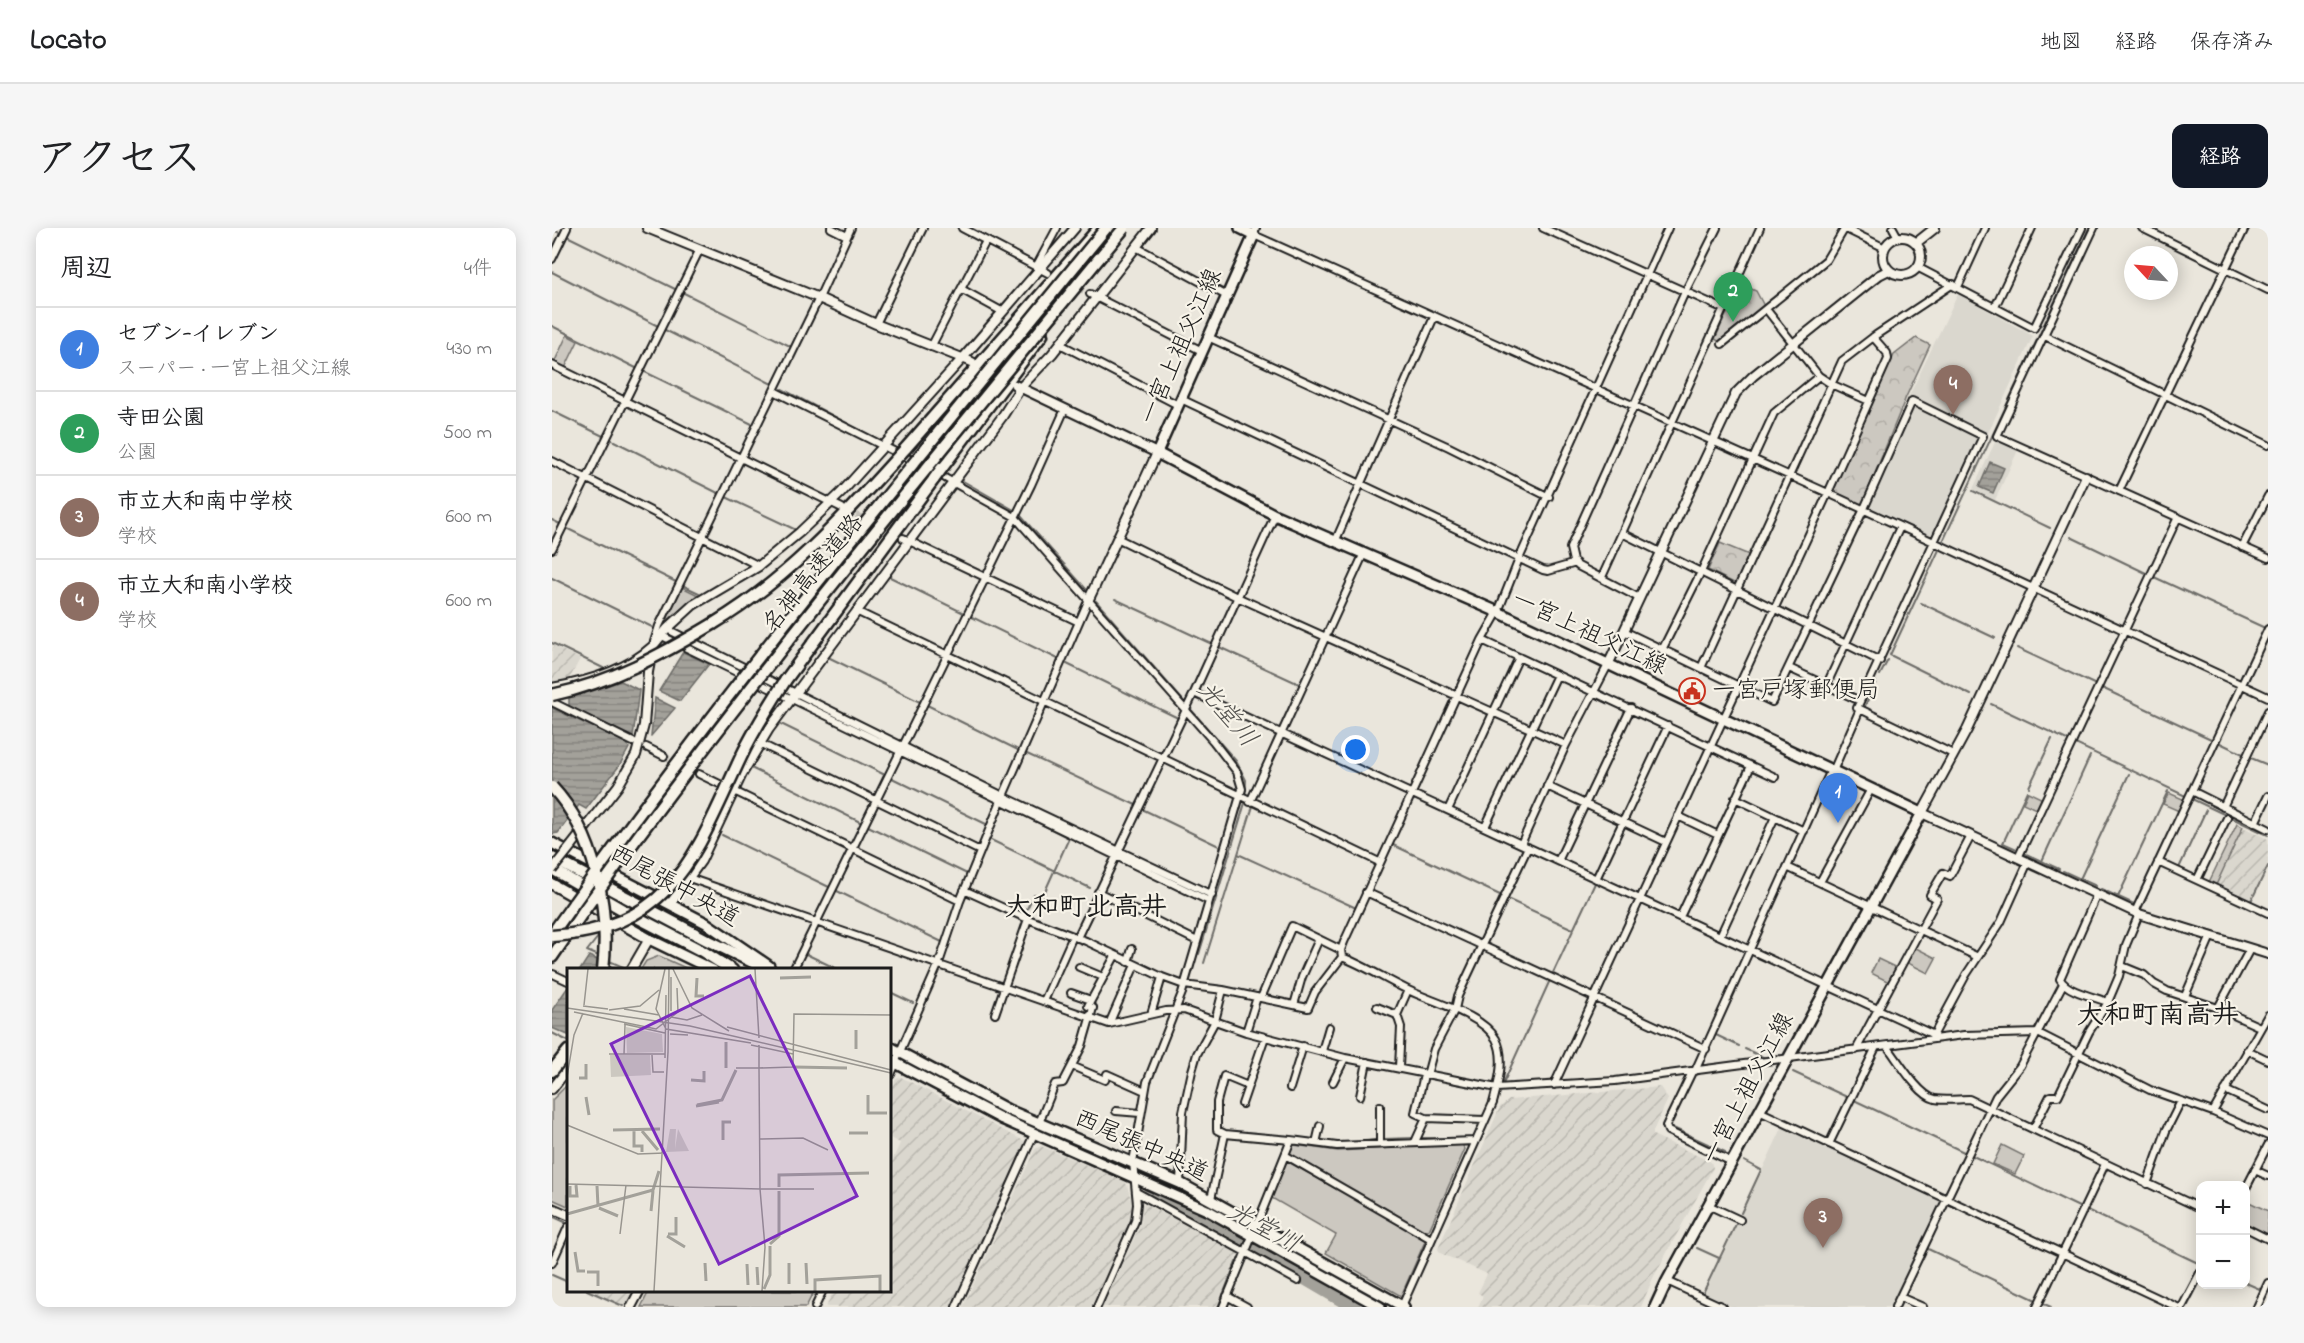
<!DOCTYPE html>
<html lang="ja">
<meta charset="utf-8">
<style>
body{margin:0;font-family:"Indie Flower","Klee One",sans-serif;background:#f6f6f6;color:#202124}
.controls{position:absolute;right:18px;bottom:18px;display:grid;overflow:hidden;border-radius:12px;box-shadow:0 3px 15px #0003}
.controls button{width:54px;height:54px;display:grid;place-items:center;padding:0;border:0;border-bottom:2px solid #e0e0e0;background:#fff;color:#202124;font:30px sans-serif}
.compass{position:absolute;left:1572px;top:18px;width:54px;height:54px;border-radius:50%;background:#fff;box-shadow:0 3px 15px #0003;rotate:296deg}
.you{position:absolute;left:804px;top:522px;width:21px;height:21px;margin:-15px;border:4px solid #fff;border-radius:50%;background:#1a73e8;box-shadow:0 0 0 9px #1a73e833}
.badge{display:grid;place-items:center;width:39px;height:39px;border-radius:50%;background:#111827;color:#fff;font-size:20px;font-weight:700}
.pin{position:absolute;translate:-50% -50px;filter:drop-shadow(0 2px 3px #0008)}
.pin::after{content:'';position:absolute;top:32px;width:21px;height:18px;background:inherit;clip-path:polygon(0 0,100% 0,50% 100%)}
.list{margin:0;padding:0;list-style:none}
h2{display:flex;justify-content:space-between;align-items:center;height:78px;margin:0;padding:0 24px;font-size:26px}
h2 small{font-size:20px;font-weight:400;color:#757577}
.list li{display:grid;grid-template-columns:39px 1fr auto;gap:18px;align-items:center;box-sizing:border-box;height:84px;padding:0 24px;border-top:2px solid #e0e0e0}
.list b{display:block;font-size:22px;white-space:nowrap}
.list p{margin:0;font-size:20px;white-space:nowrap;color:#757577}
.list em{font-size:20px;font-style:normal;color:#757577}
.map{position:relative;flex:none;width:1716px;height:1079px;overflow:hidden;border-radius:12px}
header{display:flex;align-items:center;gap:36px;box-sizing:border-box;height:84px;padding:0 30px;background:#fff;border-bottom:2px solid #e0e0e0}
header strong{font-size:28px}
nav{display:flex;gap:33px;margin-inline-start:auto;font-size:21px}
.intro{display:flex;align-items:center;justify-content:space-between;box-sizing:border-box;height:144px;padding:0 36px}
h1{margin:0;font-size:42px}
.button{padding:15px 27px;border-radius:12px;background:#111827;color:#fff;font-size:21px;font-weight:700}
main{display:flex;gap:36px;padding:0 36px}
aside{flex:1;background:#fff;border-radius:12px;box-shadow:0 3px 15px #0003}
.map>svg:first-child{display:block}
</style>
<header>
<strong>Locato</strong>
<nav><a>地図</a><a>経路</a><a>保存済み</a></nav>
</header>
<div class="intro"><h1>アクセス</h1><a class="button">経路</a></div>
<main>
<aside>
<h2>周辺<small>4件</small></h2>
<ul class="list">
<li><span class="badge" style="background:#3f7fe0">1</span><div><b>セブン-イレブン</b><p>スーパー · 一宮上祖父江線</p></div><em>430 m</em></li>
<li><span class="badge" style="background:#2e9e5b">2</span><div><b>寺田公園</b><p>公園</p></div><em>500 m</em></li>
<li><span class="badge" style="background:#8d6e63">3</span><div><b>市立大和南中学校</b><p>学校</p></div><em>600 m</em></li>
<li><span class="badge" style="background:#8d6e63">4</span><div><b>市立大和南小学校</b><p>学校</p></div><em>600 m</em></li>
</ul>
</aside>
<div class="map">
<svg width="1716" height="1079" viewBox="0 0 1716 1079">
<defs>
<pattern id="industrial-furrows" width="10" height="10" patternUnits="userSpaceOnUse" patternTransform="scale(1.5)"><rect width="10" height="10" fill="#dad7ce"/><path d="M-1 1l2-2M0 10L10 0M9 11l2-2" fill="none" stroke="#bab8b0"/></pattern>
<pattern id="park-crowns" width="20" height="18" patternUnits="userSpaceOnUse" patternTransform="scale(1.5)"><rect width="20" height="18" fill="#ccc8c0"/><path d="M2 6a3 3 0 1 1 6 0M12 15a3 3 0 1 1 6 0" fill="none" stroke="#afaba4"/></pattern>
<pattern id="water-rules" width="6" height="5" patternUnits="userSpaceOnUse" patternTransform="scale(1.5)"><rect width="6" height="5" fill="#a3a19a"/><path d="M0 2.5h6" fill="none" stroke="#84827d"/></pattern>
</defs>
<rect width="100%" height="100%" fill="#eae6dc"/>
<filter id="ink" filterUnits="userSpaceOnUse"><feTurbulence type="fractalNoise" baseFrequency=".0167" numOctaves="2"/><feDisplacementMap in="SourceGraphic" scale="12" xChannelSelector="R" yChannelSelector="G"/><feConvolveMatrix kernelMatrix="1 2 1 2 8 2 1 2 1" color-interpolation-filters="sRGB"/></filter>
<g filter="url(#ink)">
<path fill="#dad7ce" d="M1406,66L1481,108L1436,205L1430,203L1380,310L1317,281L1364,173L1357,168Z
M1445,210L1467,220L1443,272L1421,261Z
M1231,898L1389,971L1390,975L1341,1079H1180L1152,1066Z"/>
<path fill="url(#industrial-furrows)" d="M2,418L28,431L18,450L0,455V422Z
M1691,599L1716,611V635L1698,673L1664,657Z
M349,849L472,913L473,916L399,1079H274L281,1063L338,1062V938L348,915L338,910V864L344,851Z
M1108,859L1116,871L1101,903V907L1159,934L1161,940L1101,1050L1089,1079H926L931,1068L926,1065L935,1046L888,1025L886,1021L948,879L957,872Z
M489,918L572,953L575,957L580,975L579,992L539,1079H411L483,921Z
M591,975L686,1025L664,1079H551L589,995Z
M38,1063H81L73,1078Z"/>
<path fill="#ccc8c0" stroke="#74726e" stroke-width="1.5" d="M15,107L26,113L13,140L2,135Z
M130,359L146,367L117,391L115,390Z
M1476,564L1491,571L1486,582L1471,575Z
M1617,565L1633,572L1627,583L1611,576Z
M1685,596L1691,599L1664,657L1657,654Z
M1362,719L1384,730L1376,745L1354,734Z
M107,728L136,741H89L94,733Z
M1326,731L1345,740L1337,754L1319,745Z
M16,856V978L0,971V872Z
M910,916L913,921L877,1002L873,1003L738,927L737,924L742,917L786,923Z
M1450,917L1472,928L1463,946L1441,936Z
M733,932L874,1011L849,1068L774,1025L784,1007L718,969Z
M1695,973L1716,983V1007L1694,997Z
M97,1063V1062L262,1063L254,1079H89Z"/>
<path fill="url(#park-crowns)" stroke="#74726e" stroke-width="1.5" d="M1188,56L1204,63L1212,78L1168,114L1163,111Z
M1364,110L1378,117L1354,169L1310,277L1281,263L1342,127Z
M1168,315L1197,327L1184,356L1156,342Z"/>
<path fill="url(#water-rules)" stroke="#6d6c68" stroke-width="1.5" d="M1438,234L1452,240L1441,265L1427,259Z
M131,424L157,436L128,473L107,463Z
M69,453L87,462L81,509L17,479V470Z
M103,470L123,480L99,508Z
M0,480L75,515L77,520L67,538L34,581L27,577L6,605L0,606Z
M37,728L65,741L28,742Z
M16,759V807L0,800V782Z"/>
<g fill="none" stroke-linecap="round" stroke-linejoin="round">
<path stroke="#6d6c68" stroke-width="2" d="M1,2L8,5
M706,3L708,0
M15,8L125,62
M0,44L106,98
M130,64L240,119
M0,98L86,141
M113,102L222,157
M91,143L202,197
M230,161L325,211
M0,183L53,209
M58,211L168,266
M411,253L462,282
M1421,263L1498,300
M174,269L242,301
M468,287L534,361
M0,292L10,297
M14,300L124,354
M1519,309L1596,346
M338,349L506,431
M1602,349L1713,400
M0,350L100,399
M130,357L147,365
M563,371L662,417
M544,373L684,533L694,552L693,575L647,726
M1369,375L1443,410
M118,408L126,412
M0,415L51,440
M134,416L169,433
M667,419L747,456
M1465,420L1544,457
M278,430L368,474
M515,436L628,491
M1328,447L1336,432
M213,455L224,460
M1550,460L1659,511
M1419,467L1338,427L1537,0
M373,476L468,523
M1439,476L1716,607
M1312,480L1324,454
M1310,485L1352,505
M229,496L333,547
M1668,515L1691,526
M475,526L586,578
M1699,530L1716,537
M201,541L310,595
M338,549L436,597
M1477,559L1500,511
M455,579L517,610L490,670L482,666L473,685
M590,581L671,620
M314,597L415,646
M170,607L277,659
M439,612L538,660
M839,616L950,668
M1467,622L1451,615L1475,563
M1472,625L1507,641
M686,626L802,679
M1490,633L1538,528
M584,634L655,668
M1627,640L1654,582
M1511,643L1544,658
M1528,651L1577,546
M1549,661L1582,676
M283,662L390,714
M1566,669L1616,563
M955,671L1021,701
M1699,673L1716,638
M46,709L35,723L47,728
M252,725L287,742
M55,732L71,739
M652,735L701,578
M1001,745L1044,653
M338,764L361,775
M0,805L16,813
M1164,807L1187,818
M1193,821L1213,830
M1241,844L1297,870
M951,856L998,752
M1302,872L1414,925
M1119,899L1173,924
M869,910L902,911
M831,911L862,910
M801,915L823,912
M1421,928L1529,980
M1708,940L1716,925
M1711,950L1716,952
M1694,969L1705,947
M1535,982L1648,1036
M1189,985L1209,942L1192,933
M0,988L13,994
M1145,1020L1167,1030
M1376,1021L1484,1072
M0,1047L16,1054
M1694,1055L1710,1062
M35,1062L71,1078
M1151,1065L1184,996
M1490,1075L1499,1079
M666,1079L684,1034
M1635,1079L1648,1054"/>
<path stroke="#a3a19a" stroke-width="14" d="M598,966L717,1029L802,1079"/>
<path stroke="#c1beb6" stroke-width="6" stroke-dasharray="6 3" stroke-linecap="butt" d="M510,52L538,66
M296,283L343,306
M112,528L147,546"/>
<defs>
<path id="minor" d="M279,0L295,8
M410,0L496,45
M704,0L702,7L1276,265L1716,469
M991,0L1172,81
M1292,0L1333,20
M1341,0L1346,9
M1542,0L1445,208L1716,330
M1590,0L1716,62
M584,19L675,68
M0,31L15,0
M484,39L505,0
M1365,39L1482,100L1530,0
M1406,59L1433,0
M409,61L451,84
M538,66L650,123
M1443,79L1480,0
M1214,81L1267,148L1279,156L1317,173
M324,96L371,0
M1493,108L1716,217
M656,109L897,219L997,269
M508,116L626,177
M1170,116L1274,32L1293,0
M379,119L434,13
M0,137L290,280
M222,163L375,240
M629,171L991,342L996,343L1024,335
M0,233L207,338
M384,245L463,289L661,513L685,544L690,561L630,765L595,854L581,934L585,976L583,993L545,1079
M1567,263L1693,0
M1070,305L1328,433
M351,310L527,394
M565,310L685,369L1014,517
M783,314L882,89
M1690,319L1716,268
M0,321L148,21
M1050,349L1208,0
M1087,370L1026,338L1021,333L1018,320L1133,64L1165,0
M304,383L827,634
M115,401L451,568L660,667
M1072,403L1220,474L1311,283L1360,173L1431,208L1305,480L1308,481L1281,543
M110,408L657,673
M930,412L1223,549
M101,417L107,398L267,70L299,0
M1110,422L1149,344L1222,185L1267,148
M1149,440L1290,133L1324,107L1401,56
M1237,440L1308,473
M1274,458L1348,299
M642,465L1382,807
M0,474L81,514
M1308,481L1401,526
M207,515L428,623
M94,519L112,528
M147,546L408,673
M995,558L1114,614
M1640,563L1716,601
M1183,570L1252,603
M698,574L812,325
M1671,579L1716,483
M896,582L967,429
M1126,588L1166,607
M1703,595L1716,568
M933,599L1005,447
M969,616L1014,517L1056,437
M1466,630L1626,289
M1006,633L1079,480
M1606,634L1716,685
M1235,639L1426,729
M137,650L557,796L614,783L632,782L694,804L793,830L945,860L1063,853L1412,807L1486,805L1598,862L1661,884L1716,908
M1044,651L1116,498
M1645,652L1675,590
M1268,654L1319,561
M412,662L476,691L534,713L610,749L632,757L671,762L756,780L763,764L790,729L789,722L792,714L930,412L946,384L967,331L1116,0
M546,664L645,713
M814,664L1154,821
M1545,666L1508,751C1515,764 1543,769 1556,774
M1583,684L1716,401
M1128,689L1199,538
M1168,708L1223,589
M525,710L642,465L723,287
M790,729C813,738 833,751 856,762C880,774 930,786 944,811C954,830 946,856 941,875L850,1078
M576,734L580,721
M1570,738L1592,747L1602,756L1615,763L1666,780L1708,799
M527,739L551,749
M241,742L479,257L513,181
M1,746L16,753
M519,765L539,772
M1633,768L1659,708
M709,770L740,698L789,722
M492,773L521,708
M742,777L750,749L767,711
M825,779L845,787
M1666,780L1698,721
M443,786L476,691
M599,786L610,749
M557,796L583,737
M694,804L705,769
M1380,810L1414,747L1449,694L1476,634
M1335,818C1346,832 1366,867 1383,871C1394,873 1407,871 1417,871L1648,980
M1304,822L1385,671L1378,667L1391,645L1398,648L1419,608
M1695,822L1716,832
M770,823L777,799
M343,835L387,735L408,673L451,568L537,371
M520,838L553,852L555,846L593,863
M847,839L849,799L845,787L856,762
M1143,843L1279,542
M1140,844L1114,898L1116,903L1180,934
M872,847L863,885L874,890L933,892
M875,847L882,821L903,781L906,768L976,619
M781,854L793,830
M1002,857L1276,265L1336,131L1335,125L1321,109
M696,858L672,848L665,874V902L673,906L739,912L785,918L923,913
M738,860L751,818
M1673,862L1716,882
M808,868L815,834
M690,876L713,809
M828,878V916
M564,883L588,885
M1207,883L1625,1079
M1661,884L1716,787
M487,895L503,856L511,855L530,818L541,780L536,778L563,728
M1481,901L1498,868H1506L1537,804L1556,774L1567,748L1574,717L1587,686
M863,914L874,890
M764,915L768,898
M1277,916L1324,819
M733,927L879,1011
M1703,942L1716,948
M628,955L631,884L640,843L645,826L663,793L671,762
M1595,956L1614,903L1629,873
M1694,960L1716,917
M584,964L746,1053
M659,971L673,906
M1156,977L1188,992
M705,996L739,912
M1694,1000L1716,1011
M0,1035L16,999
M1115,1053L1171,1079
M675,1068L695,1079
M1348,1069L1371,1079
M263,1079L271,1062
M404,1079L482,906
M671,1079L701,1006
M1343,1079L1444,868L1468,838L1511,756
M1485,1079L1553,936
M1630,1079L1648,1045
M1705,1079L1716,1055"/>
<path id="tertiary" d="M95,0L267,70L324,96L420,134
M1331 28a19 19 0 1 1 38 0a19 19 0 1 1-38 0Z
M1364,15L1383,0
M463,157L605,225L537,371
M1534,248L1415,502L1370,585L1587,686L1716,726
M1056,437L1184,165L1201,148L1327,47L1337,42
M0,460C35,454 74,443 100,419
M20,617L66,558L84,527L92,497L96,444L101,418L115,401L141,377L207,338L248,304L289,265L411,130L523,0
M118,676L149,633L190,546L217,501L450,189L469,159L500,126L599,0
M79,742L97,711
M338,846L343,835
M0,861L16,841
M0,980L16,987
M79,1079L88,1062"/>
<path id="secondary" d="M688,0L702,7L605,225L723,287L946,384L1370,585L1115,1053L1103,1079"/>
<path id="primary" d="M0,615L154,695L217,738
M0,656L97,711L161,742
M338,819L456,882L628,955L852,1079
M338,832L450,891L655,982L828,1079"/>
<path id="motorway" d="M353,221L547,0
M390,240L490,107
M161,396C233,353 288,293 343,232
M233,453L382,251
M0,630L155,712L217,742
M0,641L71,682L150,723L180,742
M0,706L22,675
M0,729L33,681
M0,843L16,823"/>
</defs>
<use href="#minor" stroke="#1c1c1c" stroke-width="10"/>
<use href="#tertiary" stroke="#1c1c1c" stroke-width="12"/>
<use href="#secondary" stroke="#1c1c1c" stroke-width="14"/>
<use href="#primary" stroke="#1c1c1c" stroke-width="14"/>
<use href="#motorway" stroke="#1c1c1c" stroke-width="15"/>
<use href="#minor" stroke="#f7f3e8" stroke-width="6"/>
<use href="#tertiary" stroke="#f7f3e8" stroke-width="8"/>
<use href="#secondary" stroke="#f7f3e8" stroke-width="9"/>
<use href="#primary" stroke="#f7f3e8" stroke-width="9"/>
<use href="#motorway" stroke="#f7f3e8" stroke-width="10"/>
<defs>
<path id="tertiary-bridge" d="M0,642L20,617"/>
<path id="motorway-bridge" d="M343,232L353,221
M382,251L390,240
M0,467C58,455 111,426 161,396
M0,559C43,605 58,680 51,742
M22,675C189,442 372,222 554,0
M33,681C202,446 388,224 572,0
M0,708C123,700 144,624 189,529C202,502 217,478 233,453"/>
</defs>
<use href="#tertiary-bridge" stroke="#1c1c1c" stroke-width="12" stroke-linecap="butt"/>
<use href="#motorway-bridge" stroke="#1c1c1c" stroke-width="15" stroke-linecap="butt"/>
<use href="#tertiary-bridge" stroke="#f7f3e8" stroke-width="8"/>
<use href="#motorway-bridge" stroke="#f7f3e8" stroke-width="10"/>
</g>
</g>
<defs>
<symbol id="civic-ring" viewBox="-11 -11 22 22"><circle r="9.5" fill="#f7f3e8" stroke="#c8321e" stroke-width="1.5"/><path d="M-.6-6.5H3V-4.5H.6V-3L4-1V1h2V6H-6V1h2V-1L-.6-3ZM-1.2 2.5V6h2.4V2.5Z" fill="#c8321e"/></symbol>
</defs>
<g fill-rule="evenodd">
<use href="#civic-ring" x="1125" y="448" width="30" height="30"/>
</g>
<g text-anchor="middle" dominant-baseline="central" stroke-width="4.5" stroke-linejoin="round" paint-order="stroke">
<g font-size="24" fill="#1c1c1c" stroke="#f7f3e8">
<text transform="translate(630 119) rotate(-66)">一宮上祖父江線</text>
<text transform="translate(262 346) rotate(-51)">名神高速道路</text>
<text transform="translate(1037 406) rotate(25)">一宮上祖父江線</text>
<text transform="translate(122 659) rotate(29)">西尾張中央道</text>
<text transform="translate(1197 861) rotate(-62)">一宮上祖父江線</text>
<text transform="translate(589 919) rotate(24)">西尾張中央道</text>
</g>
<g font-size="24" fill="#1c1c1c" stroke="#f7f3e8" text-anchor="start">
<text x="1160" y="463">一宮戸塚郵便局</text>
</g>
<g font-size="26" font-style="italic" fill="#52514e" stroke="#f7f3e8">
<text transform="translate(674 487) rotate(50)">光堂川</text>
<text transform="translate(711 1001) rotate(29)">光堂川</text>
</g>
<g font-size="27" font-weight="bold" fill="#1c1c1c" stroke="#f7f3e8">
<text x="534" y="680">大和町北高井</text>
<text x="1606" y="788">大和町南高井</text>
</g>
</g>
<g transform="translate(15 740)">
<rect width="324" height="324" fill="#eae6dc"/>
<path d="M59,59L95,66L96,84L60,85ZM43,87H83L84,107L44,109ZM103,161H109L108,181L111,161L122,183L99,184Z" fill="#ccc8c0"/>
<path fill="none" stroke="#a3a19a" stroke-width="3" d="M130,10L129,28H137M213,10L244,9M289,62V81M227,99L280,100M159,100V74M12,110H19V96M124,112L137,113V103M301,127V145H320M19,129L22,147M130,137L155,132L169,102M129,138L152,134M46,162L93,161M67,163V178H75V184M75,163L91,182M282,165H301M156,172V154H164M3,218V228H10L9,217M30,218L31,238M212,219V207L302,205M32,240L51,248M84,243L86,223M0,246L86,222L92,203M101,266H109V249M100,268L118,279M203,276L212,268V223M8,284L11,303H18M138,295L139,313M222,295V316M239,295L240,316M180,296L181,317M190,299L191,317M20,304H31V318M197,321L203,307V278M248,323V312L313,308V323"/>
<path fill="none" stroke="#98958f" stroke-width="1.5" d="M98,1L89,41L99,61L184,75M106,1L125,40L162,63M188,1L192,70M17,37L21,1M16,38L41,41M0,40L123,58L324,105M57,41L92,47M42,42L73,38L92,22M104,43V9M7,44L89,61L111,44L110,20M104,49L120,52L135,47M57,56L98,65M160,59L324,102M103,66L121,67M184,77L226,86M101,85L102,1M42,86H98M57,86L58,57M85,87L86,104H97M98,90L99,27M169,100H192V77M0,109L7,67L16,45M0,157L71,186L98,185M193,171L236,170L261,182M0,216L193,221L192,100L226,99L227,46L324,47M53,266L59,217M87,323L101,84M195,323L198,279L193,221H247"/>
<path fill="#7b2cbf" fill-opacity="0.15" stroke="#7b2cbf" stroke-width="3" d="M183,8L290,228L152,296L44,76Z"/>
<rect width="324" height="324" fill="none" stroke="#1c1c1c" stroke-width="3"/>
</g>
</svg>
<div class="controls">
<button>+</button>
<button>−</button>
</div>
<svg class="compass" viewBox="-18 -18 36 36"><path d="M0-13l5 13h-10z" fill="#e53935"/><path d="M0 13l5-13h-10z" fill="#757577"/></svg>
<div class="you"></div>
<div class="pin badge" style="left:1286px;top:595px;background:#3f7fe0">1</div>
<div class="pin badge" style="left:1181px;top:94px;background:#2e9e5b">2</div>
<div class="pin badge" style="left:1271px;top:1020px;background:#8d6e63">3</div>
<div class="pin badge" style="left:1401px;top:187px;background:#8d6e63">4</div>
</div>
</main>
